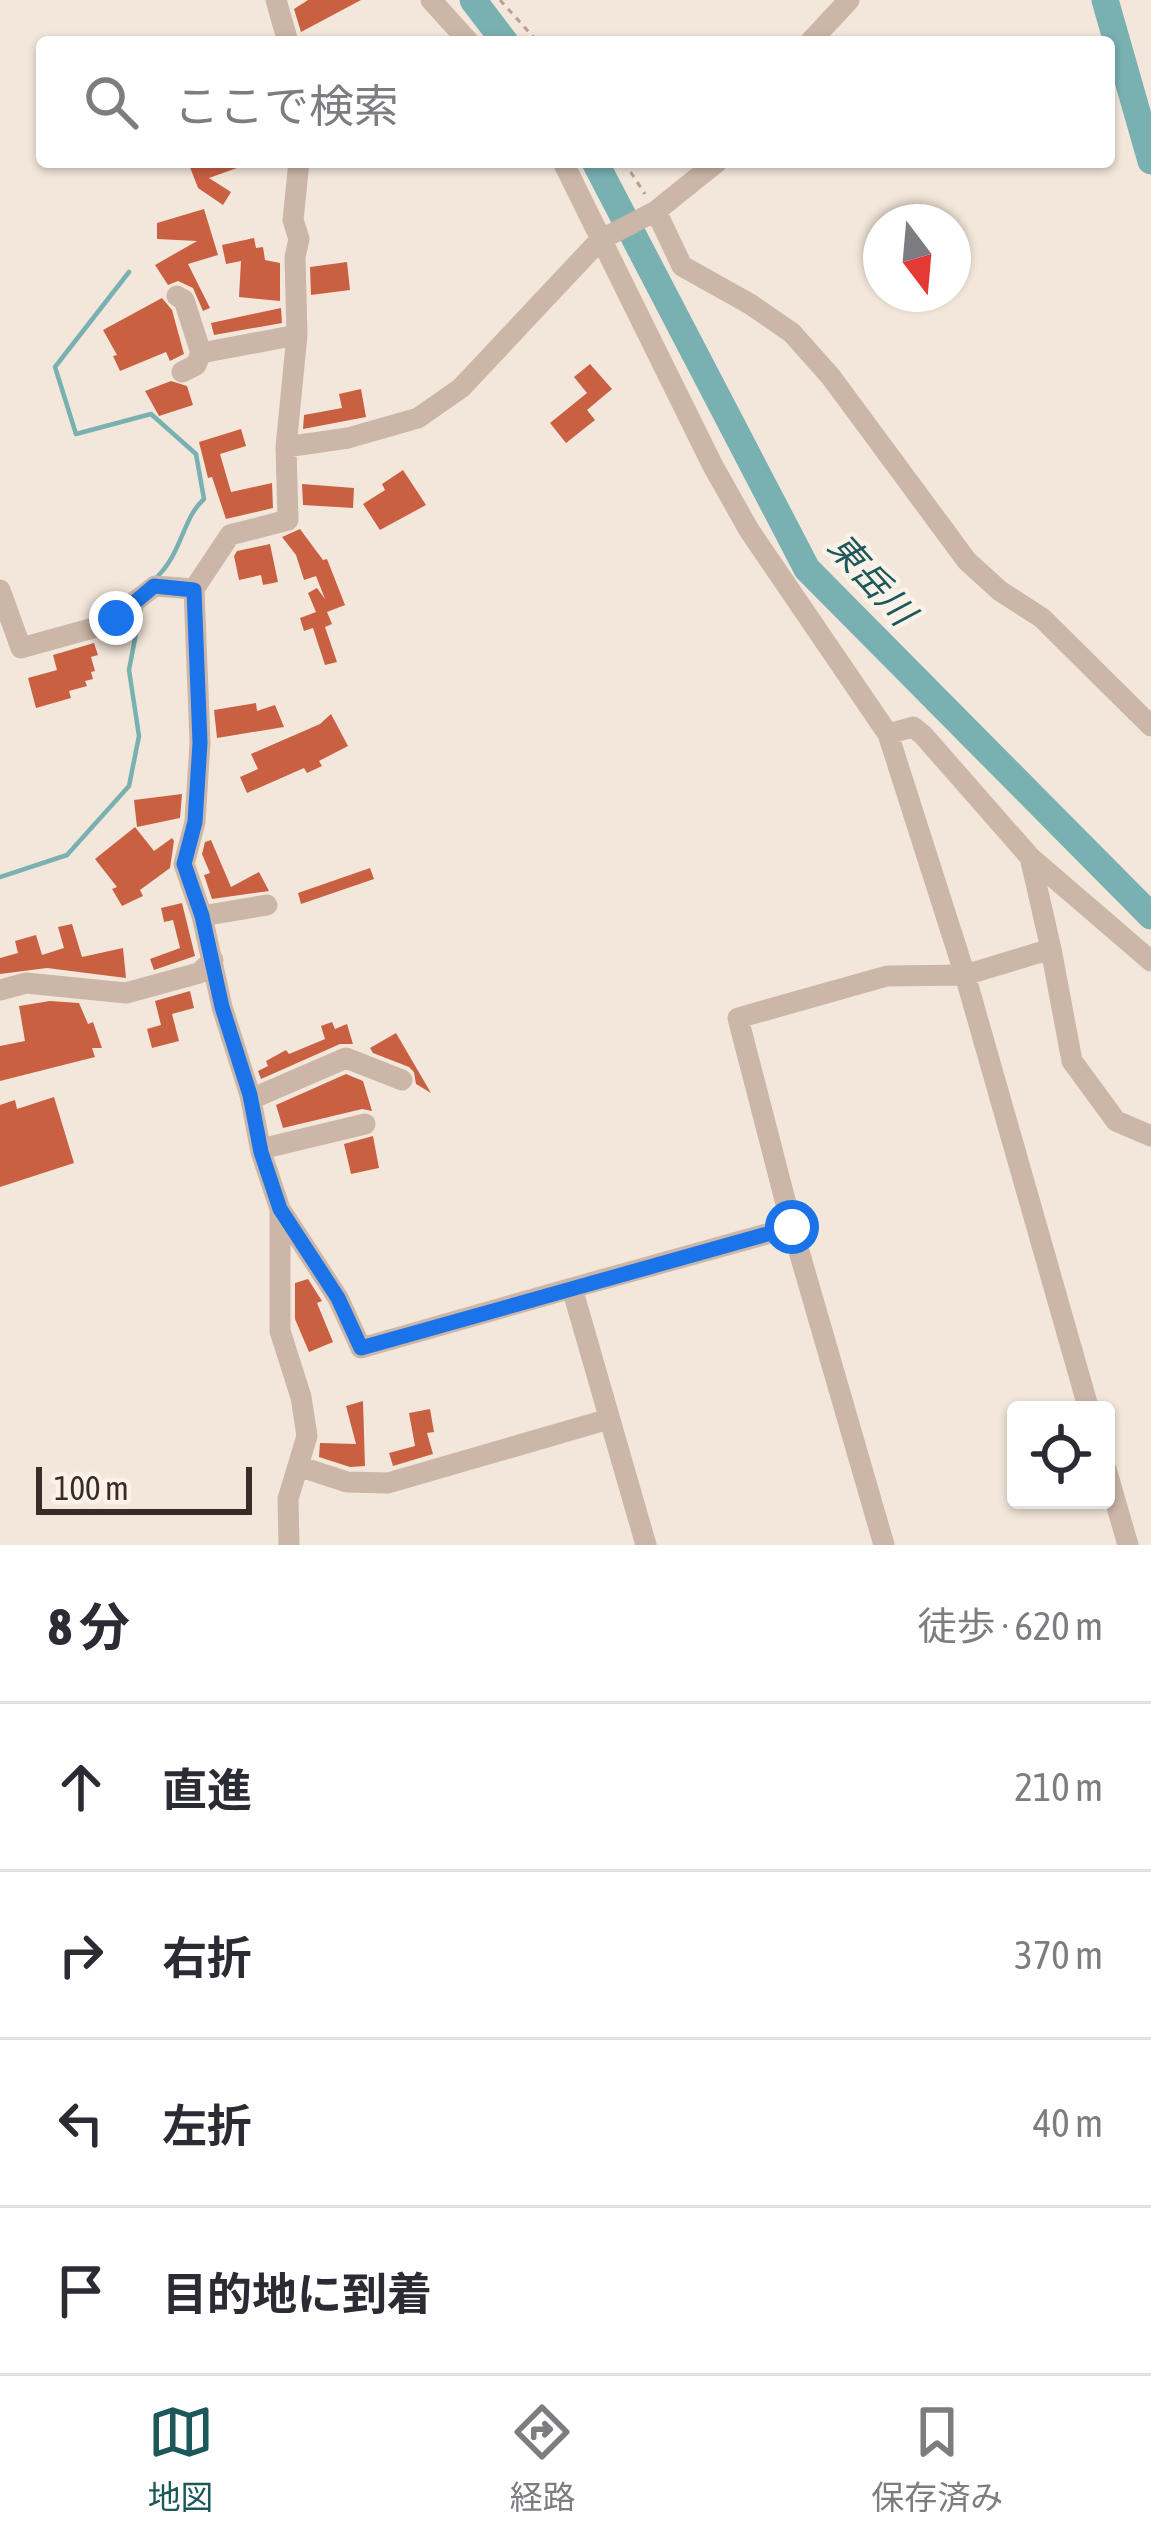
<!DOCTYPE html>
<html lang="ja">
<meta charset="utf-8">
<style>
body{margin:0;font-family:"Asap Condensed","Noto Sans JP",sans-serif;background:#f2f2f3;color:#2b2b33}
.controls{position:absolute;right:36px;bottom:36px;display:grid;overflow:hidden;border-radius:12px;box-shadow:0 3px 9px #0004}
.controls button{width:108px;height:108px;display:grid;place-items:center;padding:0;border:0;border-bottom:3px solid #e1e1e2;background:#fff;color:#2b2b33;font:60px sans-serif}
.compass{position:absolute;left:863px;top:204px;width:108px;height:108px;border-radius:50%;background:#fff;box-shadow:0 3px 9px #0004;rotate:164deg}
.scale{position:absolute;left:36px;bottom:30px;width:216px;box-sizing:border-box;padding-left:12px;border:6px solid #372c28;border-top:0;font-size:33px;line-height:42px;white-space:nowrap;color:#372c28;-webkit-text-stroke:9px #faf1e8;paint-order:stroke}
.stop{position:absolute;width:36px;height:36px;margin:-27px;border:9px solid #1a73e8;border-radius:50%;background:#fff}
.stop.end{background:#1a73e8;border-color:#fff;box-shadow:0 3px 12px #0008}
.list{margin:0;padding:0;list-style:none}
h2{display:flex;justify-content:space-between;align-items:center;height:156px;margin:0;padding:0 48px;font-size:51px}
h2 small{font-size:39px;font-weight:400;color:#7c7c81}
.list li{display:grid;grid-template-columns:78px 1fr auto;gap:36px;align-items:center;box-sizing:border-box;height:168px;padding:0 48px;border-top:3px solid #e1e1e2}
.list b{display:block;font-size:45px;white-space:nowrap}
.list em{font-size:39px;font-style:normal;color:#7c7c81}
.icon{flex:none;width:66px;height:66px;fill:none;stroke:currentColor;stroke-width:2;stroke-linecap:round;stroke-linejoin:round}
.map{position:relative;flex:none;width:1151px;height:1545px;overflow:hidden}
.search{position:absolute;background:#fff;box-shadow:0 3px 9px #0004;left:36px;right:36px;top:36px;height:132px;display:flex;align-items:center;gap:30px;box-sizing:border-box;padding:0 42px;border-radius:12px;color:#7c7c81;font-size:45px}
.sheet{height:828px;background:#fff}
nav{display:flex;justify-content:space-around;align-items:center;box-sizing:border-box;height:168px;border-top:3px solid #e1e1e2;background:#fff;font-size:33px;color:#7c7c81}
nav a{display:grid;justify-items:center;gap:6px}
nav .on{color:#1c585a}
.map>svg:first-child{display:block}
</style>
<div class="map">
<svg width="1151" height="1545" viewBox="0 0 1151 1545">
<rect width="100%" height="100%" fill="#f3e7db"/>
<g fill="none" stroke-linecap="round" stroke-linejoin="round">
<path stroke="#79b0b1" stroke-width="4.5" d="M129,272L55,367L76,434L151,414L196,454L204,499C182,519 183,551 157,577
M0,877L67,855L129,786L139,736L129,670L141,607"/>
<path stroke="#79b0b1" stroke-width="27" d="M473,0L505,42
M1105,0L1151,161
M595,162L807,569L1151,916"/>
</g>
<path fill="#ca6042" d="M308,0H361L301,32L294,9Z
M188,162H248V164L209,178L231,192L223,205L198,188Z
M204,209L218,255L188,264L210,308L203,311L193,288L178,281L168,285L155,265L197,241L157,239V223Z
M254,238L256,248L263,247L265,260L280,263V301L239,297L241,261L226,264L222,245Z
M347,262L350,290L311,295L310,267Z
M162,298L172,310L184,354L170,361L166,352L120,371L113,356L117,355L103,330Z
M281,308L282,323L214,335L211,323Z
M590,364L612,389L587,410L595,420L566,443L550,423L587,393L574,377Z
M171,381L187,386L193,405L159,416L145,391Z
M361,389L366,417L303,429L304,415L342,408L339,394Z
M241,429L246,446L220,454L231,492L272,483L273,508L226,519L212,477L208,478L199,442Z
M403,470L426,505L380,530L363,504L385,490L382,484Z
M302,484L354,488L353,508L303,505Z
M300,529L323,560L327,559L345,605L327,612L332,624L325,627L337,662L325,665L313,628L304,631L300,618L316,612L308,593L317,588L325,599L316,576L304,580L296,555L282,537Z
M270,544L278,582L263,585L261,575L239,580L234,556L237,551Z
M94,643L98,655L91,657L95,671L91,672L93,679L85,681L87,686L69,691L71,698L36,708L28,678L57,670L53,655Z
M256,703L257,711L275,705L284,727L217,738L214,710Z
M331,714L348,746L319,761L322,766L307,773L304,768L247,793L240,777L258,769L251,754L320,724Z
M182,794L180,818L137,827L134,800Z
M135,827L154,851L172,838L174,841L170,868L140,890L143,896L122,906L112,889L117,887L95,859Z
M211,840L231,887L259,872L269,891L212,899L204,875L210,873L202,854L205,842Z
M370,868L374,879L301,904L298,893Z
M182,903L195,956L154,970L150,959L180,948L173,920L164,922L161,908Z
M72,924L82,957L123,948L126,978L47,968L0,974V958L18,953L15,941L36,935L42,955L64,948L58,927Z
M190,991L194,1008L172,1014L179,1041L152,1048L147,1029L161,1025L155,1001Z
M50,1001L79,1003L88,1024L93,1022L102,1048H92L95,1057L0,1081V1046L25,1041L19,1006Z
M332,1022L335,1029L347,1024L353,1044H340L261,1079L258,1071L268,1066L266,1061L286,1050L289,1054L325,1039L321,1026Z
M396,1033L431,1093L416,1084L414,1072L409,1067L373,1053L370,1048Z
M346,1074L363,1081L372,1111L362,1109L283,1128L276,1105Z
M54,1097L74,1163L0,1187V1105L15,1100L17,1109Z
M373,1136L379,1168L351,1174L344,1144Z
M308,1279L322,1301L317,1303L333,1342L309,1352L295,1319V1283Z
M363,1401L365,1466L350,1467L319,1457L320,1443L356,1444L346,1406Z
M430,1409L434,1432L427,1433L433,1454L393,1466L389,1453L415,1446L409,1413Z"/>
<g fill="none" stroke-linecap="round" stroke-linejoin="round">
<path stroke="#b7a091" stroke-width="3" stroke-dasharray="6 6" stroke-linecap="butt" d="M500,0L538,42
M624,162L645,194"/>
<path stroke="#cbb6a7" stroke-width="21" d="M276,0L288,42
M431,0L469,42
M810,42L849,0
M563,162L713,466L749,530L888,734L965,975L1089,1410
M656,211L682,266L750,304L792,333L831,377L967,561L1000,591L1042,618L1151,726
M177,296L184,300L201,353
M182,372L196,365L201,353L297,335
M286,447L348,438L418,418L461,388L600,240L656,211L717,162
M0,590L21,648L104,625L155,586L194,589
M888,734L913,727L923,735L1030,857L1151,961
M202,916L267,905
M1051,949L1072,1061L1116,1121L1151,1136
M0,990L26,983L126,993L199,973L213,960
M251,1099L346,1058L402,1080
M261,1149L365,1124
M280,1209L338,1298L361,1348L572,1288L646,1545
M572,1288L792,1227
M298,1466L347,1482L388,1483L609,1419
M1106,1469L1128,1545
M289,1545L288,1499L307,1436L301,1397L280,1331V1209L261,1152L250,1095L222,1007L202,916L184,864L195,822L200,743L194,589L230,535L288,520L286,447L297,335L295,257L299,239L293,220L299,162
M884,1545L792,1227L738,1018L887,976L965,975L1051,949L1030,857"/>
</g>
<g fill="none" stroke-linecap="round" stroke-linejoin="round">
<path stroke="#1a73e8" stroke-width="15" d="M116,618L154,586L194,590L200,743L195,822L184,864L202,916L222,1007L250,1095L261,1152L280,1209L338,1298L361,1348L792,1227"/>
</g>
<g text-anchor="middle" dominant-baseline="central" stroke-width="9" stroke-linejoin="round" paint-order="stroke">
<g font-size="36" font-style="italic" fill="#1c585a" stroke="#faf1e8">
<text transform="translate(872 579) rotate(48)">東岳川</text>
</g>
</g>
</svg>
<div class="controls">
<button><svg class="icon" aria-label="locate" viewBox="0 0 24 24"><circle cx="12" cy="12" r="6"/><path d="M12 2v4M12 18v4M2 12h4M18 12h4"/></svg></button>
</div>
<svg class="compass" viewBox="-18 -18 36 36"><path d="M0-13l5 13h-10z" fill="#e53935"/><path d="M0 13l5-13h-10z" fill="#7c7c81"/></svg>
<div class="scale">100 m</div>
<div class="stop" style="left:792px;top:1227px"></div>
<div class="stop end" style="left:116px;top:618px"></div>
<div class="search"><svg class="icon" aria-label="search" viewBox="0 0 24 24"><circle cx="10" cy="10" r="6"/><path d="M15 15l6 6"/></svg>ここで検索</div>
</div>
<section class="sheet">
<h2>8 分<small>徒歩 · 620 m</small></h2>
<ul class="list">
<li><svg class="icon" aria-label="ahead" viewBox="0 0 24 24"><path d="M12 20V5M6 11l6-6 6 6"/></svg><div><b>直進</b></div><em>210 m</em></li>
<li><svg class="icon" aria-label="right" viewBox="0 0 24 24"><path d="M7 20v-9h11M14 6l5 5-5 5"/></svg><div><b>右折</b></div><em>370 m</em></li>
<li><svg class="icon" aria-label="left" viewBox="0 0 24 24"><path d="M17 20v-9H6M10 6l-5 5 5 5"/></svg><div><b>左折</b></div><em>40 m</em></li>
<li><svg class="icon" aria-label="arrive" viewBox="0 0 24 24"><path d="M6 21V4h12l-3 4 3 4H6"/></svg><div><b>目的地に到着</b></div></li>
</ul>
</section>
<nav>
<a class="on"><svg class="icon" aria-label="map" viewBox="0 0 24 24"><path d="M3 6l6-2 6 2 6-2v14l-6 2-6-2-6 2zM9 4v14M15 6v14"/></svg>地図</a>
<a><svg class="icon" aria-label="directions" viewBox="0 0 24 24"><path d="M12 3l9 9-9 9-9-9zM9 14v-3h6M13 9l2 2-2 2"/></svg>経路</a>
<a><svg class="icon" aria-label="saved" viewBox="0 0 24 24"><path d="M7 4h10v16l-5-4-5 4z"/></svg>保存済み</a>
</nav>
